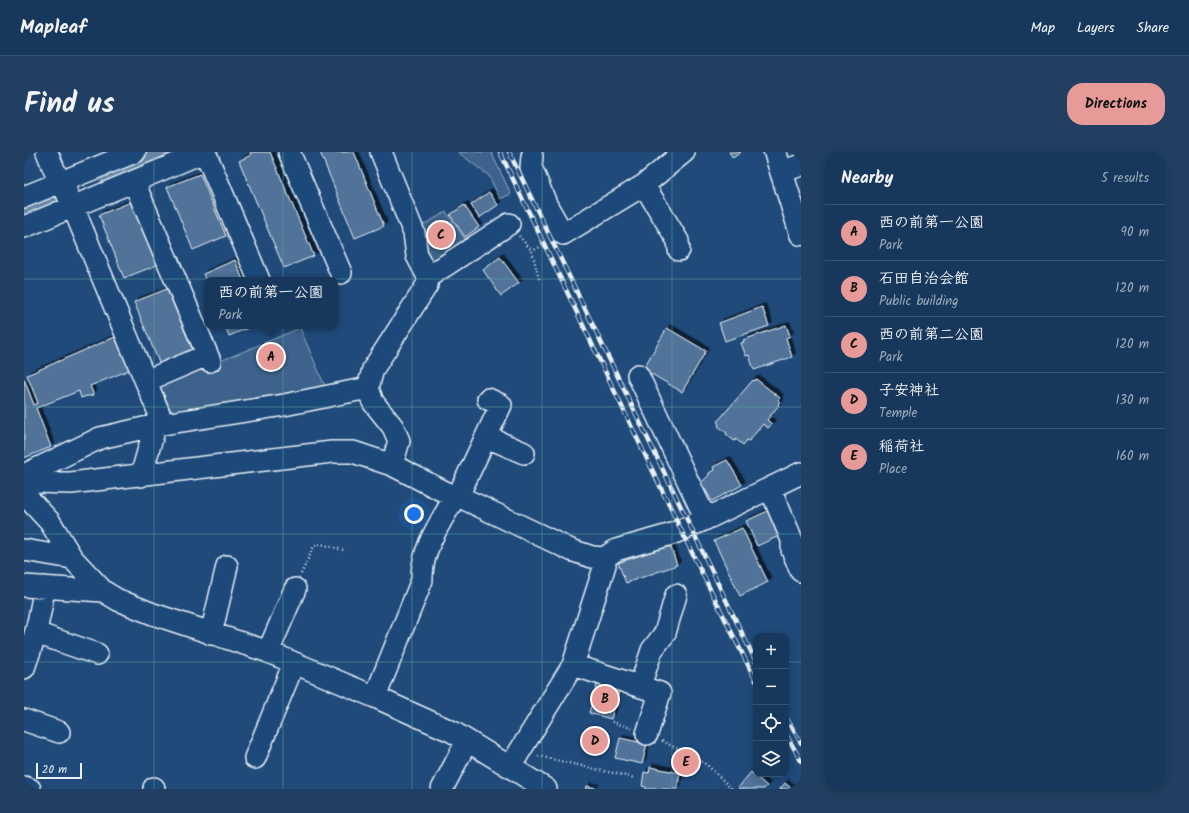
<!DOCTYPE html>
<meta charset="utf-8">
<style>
body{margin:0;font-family:Kalam,"Klee One",sans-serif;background:#203f62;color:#f1f3f6}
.controls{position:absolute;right:12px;bottom:12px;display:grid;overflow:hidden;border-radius:8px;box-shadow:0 2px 10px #0003}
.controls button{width:36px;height:36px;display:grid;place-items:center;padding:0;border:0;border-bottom:1px solid #365272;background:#17385c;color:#f1f3f6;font:20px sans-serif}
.scale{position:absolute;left:12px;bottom:10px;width:46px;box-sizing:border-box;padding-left:4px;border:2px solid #e8f1f8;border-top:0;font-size:11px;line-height:14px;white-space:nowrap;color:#e8f1f8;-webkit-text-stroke:3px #1f4a7a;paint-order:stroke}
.you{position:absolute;left:390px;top:362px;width:14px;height:14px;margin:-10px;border:3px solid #fff;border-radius:50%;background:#1a73e8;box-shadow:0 0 0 6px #1a73e833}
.badge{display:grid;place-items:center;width:26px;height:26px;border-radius:50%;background:#e69b98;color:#111;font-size:13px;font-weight:700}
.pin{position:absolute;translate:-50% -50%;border:2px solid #fff;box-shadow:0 1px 4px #0006}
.popup{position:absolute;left:180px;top:125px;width:134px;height:52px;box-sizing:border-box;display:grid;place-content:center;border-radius:8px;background:#17385c;filter:drop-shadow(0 1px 3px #0005);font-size:13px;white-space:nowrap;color:#9eacbb}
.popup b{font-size:15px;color:#f1f3f6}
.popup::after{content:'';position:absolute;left:50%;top:100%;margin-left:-8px;border:8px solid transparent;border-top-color:#17385c}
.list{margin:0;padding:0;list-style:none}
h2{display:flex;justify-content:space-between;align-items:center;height:52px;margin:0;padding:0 16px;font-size:17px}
h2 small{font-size:13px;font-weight:400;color:#9eacbb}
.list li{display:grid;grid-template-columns:26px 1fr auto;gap:12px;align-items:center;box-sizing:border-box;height:56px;padding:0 16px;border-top:1px solid #365272}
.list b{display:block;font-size:15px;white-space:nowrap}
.list p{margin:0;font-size:13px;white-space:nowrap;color:#9eacbb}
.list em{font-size:13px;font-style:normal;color:#9eacbb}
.icon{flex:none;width:22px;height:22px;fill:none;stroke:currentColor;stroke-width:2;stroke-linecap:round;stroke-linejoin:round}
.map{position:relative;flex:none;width:777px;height:637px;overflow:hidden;border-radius:16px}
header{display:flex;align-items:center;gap:24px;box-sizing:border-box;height:56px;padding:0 20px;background:#17385c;border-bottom:1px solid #365272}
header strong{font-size:19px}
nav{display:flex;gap:22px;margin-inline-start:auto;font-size:14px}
.intro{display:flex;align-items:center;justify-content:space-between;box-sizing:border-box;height:96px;padding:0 24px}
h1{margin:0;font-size:28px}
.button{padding:10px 18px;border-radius:16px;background:#e69b98;color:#111;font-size:14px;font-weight:700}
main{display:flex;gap:24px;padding:0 24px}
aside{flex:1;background:#17385c;border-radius:16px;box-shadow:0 2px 10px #0003}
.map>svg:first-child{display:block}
</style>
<header>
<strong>Mapleaf</strong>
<nav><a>Map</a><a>Layers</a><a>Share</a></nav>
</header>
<div class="intro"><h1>Find us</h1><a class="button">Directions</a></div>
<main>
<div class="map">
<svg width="777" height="637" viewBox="0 0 777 637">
<defs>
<filter id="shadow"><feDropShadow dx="3.5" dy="-3.5" stdDeviation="0" flood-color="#0009"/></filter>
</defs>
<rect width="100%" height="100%" fill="#1f4a7a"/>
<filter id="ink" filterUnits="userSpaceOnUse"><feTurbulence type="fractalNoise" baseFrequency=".025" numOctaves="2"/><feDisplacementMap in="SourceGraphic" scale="8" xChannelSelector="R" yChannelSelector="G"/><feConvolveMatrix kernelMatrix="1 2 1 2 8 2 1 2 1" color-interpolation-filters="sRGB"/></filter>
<g filter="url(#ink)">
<path fill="#3c628c" stroke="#92aac2" d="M434,0H467L487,42L476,47L465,24Z
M422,60L443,90L410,112L402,108L395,75Z
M276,176L303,239L148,261L136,234Z"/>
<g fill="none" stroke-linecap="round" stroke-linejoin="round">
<path stroke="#6685a7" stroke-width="27" d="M86,20L134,0
M0,56L32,43"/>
</g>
<path fill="#517399" stroke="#e8f1f8" filter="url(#shadow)" d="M227,0H246L290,104L260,116L215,9L227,3L226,1Z
M296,0H330L360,74L331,86Z
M705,0H717L709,6Z
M176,22L202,84L169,98L143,35Z
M465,40L474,53L455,66L447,53Z
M107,50L133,113L100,126L75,63Z
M440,53L455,75L441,85L426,63Z
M476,105L495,131L477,144L459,118Z
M211,108L219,128H183V132L179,122Z
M143,137L169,199L136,213L110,150Z
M738,155L745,174L701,189L695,171Z
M762,173L766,184L762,186L768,205L730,218L725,203L722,204L717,191L720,190L719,188Z
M201,174H229L205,184Z
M643,176L682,199L658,240L619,217Z
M91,185L105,218L66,234L69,241L68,244H63L57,246L55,239L12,256L27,295L0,306V227L10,253L14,251L3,223Z
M732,227L756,246L754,248L756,250L754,252L755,253L743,268L748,272L744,276L739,272L725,289L723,288L719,293L712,287L711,289L709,288L702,282L703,281L694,274L695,272L693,270L729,228L730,229Z
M703,308L718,333L688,349L681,337L680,338L676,332L685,323V321L690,318L689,315Z
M746,358L757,383L733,394L722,369Z
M718,376L744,430L716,444L690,389Z
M646,393L653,413L602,431L594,411Z
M575,526L597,533L587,567L565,561Z
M596,586L623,592L618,612L591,606Z
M626,615L656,621L653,637H622V635L618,634L620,620L625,621Z
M727,620L743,634L740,637H716L714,636Z
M761,631L768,637H756Z
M563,634L571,636V637H562Z"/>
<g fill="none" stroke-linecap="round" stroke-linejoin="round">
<defs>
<path id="minor" d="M23,0L34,27L38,30L49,55L135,261L117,324
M181,0L235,128
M265,0L317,121
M357,0L390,81L393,104L404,125L403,133L349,217L344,236L349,250L369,275L375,289L368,313
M508,4L507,15L523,54L539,82L620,33L660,0
M757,20L777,13
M110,30L186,209
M620,33L654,89L655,98
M0,45L111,0
M0,75L180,0
M404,125L485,72
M614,223L677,357L686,365
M122,229L183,203
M463,285L500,301
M0,323L76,286L133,273L260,253L344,236
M0,328L9,330L47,331L308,300H329L368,313L431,345L434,344L547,398L568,405L580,406L592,398L648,382L680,368L777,321
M746,336L768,388V398L777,419
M0,342L26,370L48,406L79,439L94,448L129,462L242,499L351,545L429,580L522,637
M434,344L477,253L464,247
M0,398L48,406
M0,434L79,439
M12,481L73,502
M187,482L203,414
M244,500L271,437
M549,513L636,541L623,582
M0,516C10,490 17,463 20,435
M616,534L628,498L641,481L652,443
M351,545L398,428C397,397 416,371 431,345
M0,568L35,580
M231,606L270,511
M486,615L549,513L581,413L580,406
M0,635L6,637
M130,637V636
M418,637L443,589"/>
<path id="highway" d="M751,0L777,82"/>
</defs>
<use href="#minor" stroke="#e8f1f8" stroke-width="24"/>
<use href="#highway" stroke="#e8f1f8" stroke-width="25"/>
<path stroke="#e8f1f8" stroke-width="2.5" stroke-dasharray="1 3" stroke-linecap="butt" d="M495,84L508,99
M515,127L508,99L524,91
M277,422L290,394L297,392L319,398
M588,570L608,576
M638,589L670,605L683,613L707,636L706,637
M514,604L611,626"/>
<use href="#minor" stroke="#1f4a7a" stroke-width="21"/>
<use href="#highway" stroke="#1f4a7a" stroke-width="22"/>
<defs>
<path id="rail" d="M476,0L671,407L732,529
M485,0L732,510
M762,565L777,591
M762,582L777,609"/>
</defs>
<use href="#rail" stroke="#e8f1f8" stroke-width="4.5"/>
<use href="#rail" stroke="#1f4a7a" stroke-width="3" stroke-dasharray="9" stroke-linecap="butt"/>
</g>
</g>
<path fill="none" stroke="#5ba19e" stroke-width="1" stroke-opacity="0.55" d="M130,0V637M259,0V637M388,0V637M518,0V637M648,0V637M0,127H777M0,255H777M0,382H777M0,510H732M762,510H777"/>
</svg>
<div class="controls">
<button>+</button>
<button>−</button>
<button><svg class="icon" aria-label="locate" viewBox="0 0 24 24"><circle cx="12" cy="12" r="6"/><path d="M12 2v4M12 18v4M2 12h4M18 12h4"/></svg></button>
<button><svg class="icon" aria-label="layers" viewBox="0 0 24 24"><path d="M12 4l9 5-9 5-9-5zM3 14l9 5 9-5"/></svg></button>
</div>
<div class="scale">20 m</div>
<div class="you"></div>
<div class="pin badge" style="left:247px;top:205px">A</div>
<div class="popup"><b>西の前第一公園</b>Park</div>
<div class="pin badge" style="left:581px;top:547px">B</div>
<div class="pin badge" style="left:417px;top:83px">C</div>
<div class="pin badge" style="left:571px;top:589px">D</div>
<div class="pin badge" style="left:662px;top:610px">E</div>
</div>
<aside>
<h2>Nearby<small>5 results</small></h2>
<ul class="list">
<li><span class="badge">A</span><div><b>西の前第一公園</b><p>Park</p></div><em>90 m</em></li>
<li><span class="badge">B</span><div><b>石田自治会館</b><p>Public building</p></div><em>120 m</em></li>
<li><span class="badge">C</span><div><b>西の前第二公園</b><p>Park</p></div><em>120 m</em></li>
<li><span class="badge">D</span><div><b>子安神社</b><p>Temple</p></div><em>130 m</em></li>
<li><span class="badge">E</span><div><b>稲荷社</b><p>Place</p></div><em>160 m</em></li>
</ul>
</aside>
</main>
